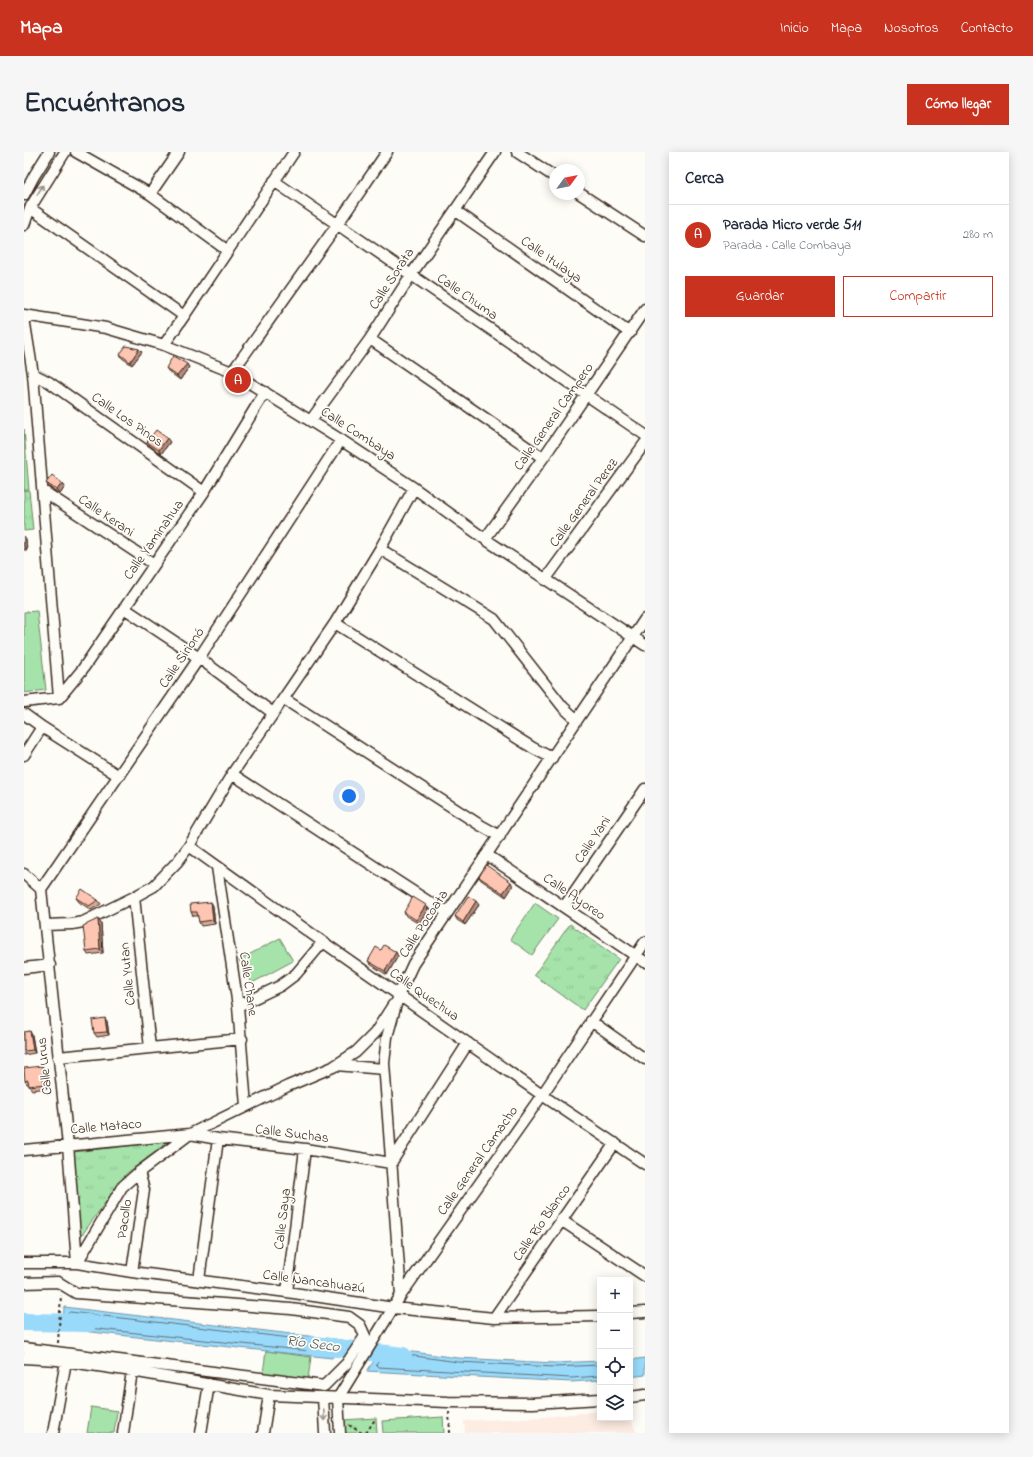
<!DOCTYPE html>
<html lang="es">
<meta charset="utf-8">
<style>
body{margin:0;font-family:"Indie Flower",sans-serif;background:#f6f6f7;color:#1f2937}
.controls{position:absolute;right:12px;bottom:12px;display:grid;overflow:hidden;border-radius:0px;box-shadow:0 2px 10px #0003}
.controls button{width:36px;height:36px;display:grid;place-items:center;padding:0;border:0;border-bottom:1px solid #e0e1e3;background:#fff;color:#1f2937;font:20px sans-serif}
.compass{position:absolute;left:525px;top:12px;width:36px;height:36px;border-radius:50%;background:#fff;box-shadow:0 2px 10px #0003;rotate:57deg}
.you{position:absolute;left:325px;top:644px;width:14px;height:14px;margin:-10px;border:3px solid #fff;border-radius:50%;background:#1a73e8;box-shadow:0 0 0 6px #1a73e833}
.badge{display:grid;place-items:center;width:26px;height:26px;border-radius:50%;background:#c8321e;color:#fff;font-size:13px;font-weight:700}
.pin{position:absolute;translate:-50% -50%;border:2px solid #fff;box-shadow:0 1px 4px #0006}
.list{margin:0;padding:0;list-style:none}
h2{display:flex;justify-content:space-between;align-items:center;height:52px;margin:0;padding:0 16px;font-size:17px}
h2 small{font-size:13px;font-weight:400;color:#747a83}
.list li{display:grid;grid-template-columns:26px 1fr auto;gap:12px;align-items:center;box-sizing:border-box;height:60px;padding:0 16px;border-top:1px solid #e0e1e3}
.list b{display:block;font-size:15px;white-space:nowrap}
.list p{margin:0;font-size:13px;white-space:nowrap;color:#747a83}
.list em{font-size:13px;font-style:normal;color:#747a83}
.actions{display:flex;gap:8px;padding:12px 16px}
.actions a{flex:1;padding:9px 0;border:1px solid #c8321e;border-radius:0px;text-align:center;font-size:14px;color:#c8321e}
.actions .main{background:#c8321e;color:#fff}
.icon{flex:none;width:22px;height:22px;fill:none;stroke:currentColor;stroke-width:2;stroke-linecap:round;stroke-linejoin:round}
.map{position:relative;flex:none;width:621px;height:1281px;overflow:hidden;border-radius:0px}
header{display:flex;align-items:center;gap:24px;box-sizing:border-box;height:56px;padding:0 20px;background:#c8321e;color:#fff}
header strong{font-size:19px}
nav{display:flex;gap:22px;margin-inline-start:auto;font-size:14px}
.intro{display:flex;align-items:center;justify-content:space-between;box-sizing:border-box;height:96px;padding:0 24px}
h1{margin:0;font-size:28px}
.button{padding:10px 18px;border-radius:0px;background:#c8321e;color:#fff;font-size:14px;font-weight:700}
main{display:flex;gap:24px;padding:0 24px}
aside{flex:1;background:#fff;border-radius:0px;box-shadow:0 2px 10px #0003}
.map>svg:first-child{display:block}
</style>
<header>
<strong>Mapa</strong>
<nav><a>Inicio</a><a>Mapa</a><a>Nosotros</a><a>Contacto</a></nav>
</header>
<div class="intro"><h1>Encuéntranos</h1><a class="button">Cómo llegar</a></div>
<main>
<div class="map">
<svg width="621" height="1281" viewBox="0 0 621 1281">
<defs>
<pattern id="park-tufts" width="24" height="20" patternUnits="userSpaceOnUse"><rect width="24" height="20" fill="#a5e3aa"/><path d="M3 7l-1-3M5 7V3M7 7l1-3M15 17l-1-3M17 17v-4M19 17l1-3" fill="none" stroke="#8fc392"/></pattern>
</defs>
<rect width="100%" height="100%" fill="#fdfcf7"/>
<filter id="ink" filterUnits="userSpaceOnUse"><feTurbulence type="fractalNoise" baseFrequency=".025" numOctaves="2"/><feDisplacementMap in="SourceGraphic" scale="8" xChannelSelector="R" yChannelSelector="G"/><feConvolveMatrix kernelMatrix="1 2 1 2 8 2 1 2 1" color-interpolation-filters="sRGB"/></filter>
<g filter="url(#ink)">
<path fill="#fdece2" d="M576,1259V1266H606V1265L613,1281H441L440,1269L521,1265Z"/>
<path fill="url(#park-tufts)" stroke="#708664" d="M0,338H5L9,378L0,379Z
M546,772L595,807L559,858L510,823Z
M146,989L102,1022L55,1087L49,1000Z
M352,1266L353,1281H319L318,1268Z"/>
<path fill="#a5e3aa" stroke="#708664" d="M0,277L5,338H0Z
M13,459L22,538L0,541V460Z
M511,751L534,767L508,803L486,787Z
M256,786L269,809L228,831L215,808Z
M242,1199L287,1205L284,1227L239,1221Z
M67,1255L93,1259L90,1281H63Z
M419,1265L420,1281H359L358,1269Z"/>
<path fill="#99dafb" stroke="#7394a3" d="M40,1155L318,1188L308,1206L39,1177Z
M359,1196L434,1206L531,1211L576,1209V1228L547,1230L343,1219Z
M621,1206V1223L606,1225V1208Z"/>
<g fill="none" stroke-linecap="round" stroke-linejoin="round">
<path stroke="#617076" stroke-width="1" d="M46,1160L309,1191L311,1193L307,1200L305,1201L45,1174L43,1172L44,1162Z
M576,1213L531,1215L434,1210L362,1200L352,1213L354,1215L547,1226L576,1224"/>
<path stroke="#99dafb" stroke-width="18" d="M0,1170L64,1171
M289,1193L379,1204"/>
<defs>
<path id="minor" d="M52,0L126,42L204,99
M493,0L531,25
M250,29L621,283
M555,41L621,84
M126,42L155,0
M0,43L10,24L25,0
M6,56L160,164
M432,59L606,181
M0,73L6,56L41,0
M0,163L82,176L140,193L208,220L317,288L390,336L461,387L621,493
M0,166L9,222L35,546
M346,187L519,306
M140,193L160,164L270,0
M208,220L313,73L363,0
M9,222L25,230L180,340
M287,268L346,187L387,123L471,0
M19,339L130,412
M461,387L519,306L621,157
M356,397L470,467L539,555L553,568
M521,428L621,291
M100,456L175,506L249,561
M311,471L509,596L528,606
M35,546L58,518L180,340L241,240
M260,547L456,673L476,684
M0,550L35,546
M0,562L18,575L95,624
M0,603L18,575
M208,622L405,750L424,760
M165,694L299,790L518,943L621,1012
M463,703L621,810
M193,715L214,854L222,954
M0,722L17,737L44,993L53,1111
M17,737L175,506L317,288
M110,745L126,896
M540,755L621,637
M21,773L48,772L59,770L110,745L130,734L154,709L165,694L208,622L311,471L356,397L390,336
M0,816L26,813
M214,854L256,834L272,822L299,790
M567,869L621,907
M34,905L218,887
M312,913L360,917
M0,998L166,982L194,987L281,997L367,1011L444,891
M537,1068L621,1124
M0,1111H53L108,1120L263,1140L370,1156L470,1166L576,1164
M53,1111L98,1035L115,1020L166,982L264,934L309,915L332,900L351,881L369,853
M108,1120L120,1038L115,1020
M175,1128L194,987
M0,1131L34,1130L52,1141L267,1157L325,1165L336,1173L341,1184L323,1211L300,1234L0,1196
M263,1140L281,997
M377,1143L360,911L363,885L375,842L389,812L621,467
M606,1161L621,1160
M470,1166L591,991
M0,1206L33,1208L108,1219L245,1243L424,1250L509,1251L576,1247
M299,1245L301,1281
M606,1245L621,1243
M314,1246L377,1143L518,943L621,790
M314,1246L316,1281
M29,1281L42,1209
M99,1281L108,1219
M177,1281L185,1232
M239,1281L245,1243"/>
</defs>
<use href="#minor" stroke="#3b2a1e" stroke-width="13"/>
<path stroke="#3b2a1e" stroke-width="2" stroke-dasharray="3 3" stroke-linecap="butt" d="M34,1191L37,1143
M425,1260L426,1281
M325,1273L338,1281
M342,1281L352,1266"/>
<use href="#minor" stroke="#fdfcf7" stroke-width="10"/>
</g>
<path fill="#daaa99" stroke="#3b2a1e" d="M115,197L118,200L108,213L98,206L96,202Z
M165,215L156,228L144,219L142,216Z
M123,290H146L137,302L125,293Z
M22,331H38L41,335L36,342L25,335Z
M0,384L2,387L3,398H0Z
M455,725L489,734L482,745L457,728Z
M52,746L74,748L77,752L67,758L55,750Z
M187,750L189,754L191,772L177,774L175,770L174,764H169L167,760Z
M455,753L441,773L433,768L431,764Z
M404,757L395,772L382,764L380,760Z
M77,771L79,801L64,803L62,799Z
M357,798L374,804L363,823L346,812L344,809Z
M83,869L85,883L73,885L70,881Z
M0,880L8,883L11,901L0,903Z
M18,914L21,917L23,936L8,938L5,934V932H3L1,929Z"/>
<path fill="#b28b7d" stroke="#3b2a1e" d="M115,197L118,200L108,213L106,210Z
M163,212L165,215L156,228L153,224Z
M143,286L146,290L137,302L135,298Z
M38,331L41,335L36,342L33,338Z
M0,384L2,387L3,398L0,394Z
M487,730L489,734L482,745L479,741Z
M452,749L455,753L441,773L439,770Z
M187,750L189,754L191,772L189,768Z
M402,753L404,757L395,772L392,768Z
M74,767L77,771L79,801L76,797Z
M372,800L374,804L363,823L361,819Z
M81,866L83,869L85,883L83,880Z
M6,879L8,883L11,901L9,898Z
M18,914L21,917L23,936L20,932Z"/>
<path fill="#fec6b2" stroke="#3b2a1e" d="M102,194L115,197L106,210L96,202Z
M149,204L163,212L153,224L142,216Z
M132,278L143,286L135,298L123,290Z
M28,323L38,331L33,338L22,331Z
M462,713L487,730L479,741L455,725Z
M58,737L74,748L65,754L52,746Z
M444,744L452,749L439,770L431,764Z
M389,745L402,753L392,768L380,760Z
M187,750L189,768L175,770L173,760H167L166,752Z
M74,767L76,797L62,799L59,774Z
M360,793L372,800L361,819L344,809L352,795L357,798Z
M81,866L83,880L70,881L68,868Z
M6,879L9,898L0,899V880Z
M18,914L20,932L5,934L4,928L1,929L0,916Z"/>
<defs><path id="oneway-shaft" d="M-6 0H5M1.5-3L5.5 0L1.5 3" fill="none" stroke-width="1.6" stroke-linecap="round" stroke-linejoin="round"/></defs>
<g stroke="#9c938a">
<use href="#oneway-shaft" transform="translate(16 38) rotate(-59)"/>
<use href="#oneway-shaft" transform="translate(300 1263) rotate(88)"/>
</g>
</g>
<g text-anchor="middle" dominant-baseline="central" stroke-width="3.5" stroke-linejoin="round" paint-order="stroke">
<g font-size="14" fill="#3b2a1e" stroke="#fdfcf7">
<text transform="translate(527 108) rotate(35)">Calle Itulaya</text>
<text transform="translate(368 127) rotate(-57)">Calle Sorata</text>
<text transform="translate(443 145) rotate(35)">Calle Chuma</text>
<text transform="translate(530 265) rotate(-55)">Calle General Campero</text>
<text transform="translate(103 268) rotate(35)">Calle Los Pinos</text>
<text transform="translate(334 282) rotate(33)">Calle Combaya</text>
<text transform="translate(560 351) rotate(-54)">Calle General Perez</text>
<text transform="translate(82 364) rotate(34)">Calle Kerani</text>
<text transform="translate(130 388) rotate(-55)">Calle Yaminahua</text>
<text transform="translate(158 506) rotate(-56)">Calle Sirionó</text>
<text transform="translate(569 688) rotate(-56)">Calle Yani</text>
<text transform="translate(550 745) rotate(34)">Calle Ayoreo</text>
<text transform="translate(400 772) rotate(-57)">Calle Pocoata</text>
<text transform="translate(104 822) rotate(-96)">Calle Yutan</text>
<text transform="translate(224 832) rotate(82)">Calle Chane</text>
<text transform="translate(400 843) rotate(35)">Calle Quechua</text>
<text transform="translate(21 914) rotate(-96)">Calle Urus</text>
<text transform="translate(82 975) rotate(-5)">Calle Mataco</text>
<text transform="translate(268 982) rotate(7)">Calle Suchas</text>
<text transform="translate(454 1009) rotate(-55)">Calle General Camacho</text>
<text transform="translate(101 1067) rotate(-82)">Pacollo</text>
<text transform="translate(259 1067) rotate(-83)">Calle Saya</text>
<text transform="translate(518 1071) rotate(-55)">Calle Río Blanco</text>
<text transform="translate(290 1130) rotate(8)">Calle Ñancahuazú</text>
</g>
<g font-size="15" font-style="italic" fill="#525655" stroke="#fdfcf7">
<text transform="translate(289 1192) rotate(7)">Río Seco</text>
</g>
</g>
</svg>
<div class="controls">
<button>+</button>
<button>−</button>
<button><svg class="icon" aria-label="locate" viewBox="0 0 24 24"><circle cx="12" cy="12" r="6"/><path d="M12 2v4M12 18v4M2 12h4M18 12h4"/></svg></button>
<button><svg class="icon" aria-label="layers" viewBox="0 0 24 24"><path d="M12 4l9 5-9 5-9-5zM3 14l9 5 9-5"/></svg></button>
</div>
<svg class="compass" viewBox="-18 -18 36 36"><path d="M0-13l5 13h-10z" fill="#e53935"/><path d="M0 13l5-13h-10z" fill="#747a83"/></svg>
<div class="you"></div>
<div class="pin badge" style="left:214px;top:228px">A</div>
</div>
<aside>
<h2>Cerca<small></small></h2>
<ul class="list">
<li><span class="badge">A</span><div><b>Parada Micro verde 511</b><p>Parada · Calle Combaya</p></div><em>280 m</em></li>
</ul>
<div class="actions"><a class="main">Guardar</a><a>Compartir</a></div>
</aside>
</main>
